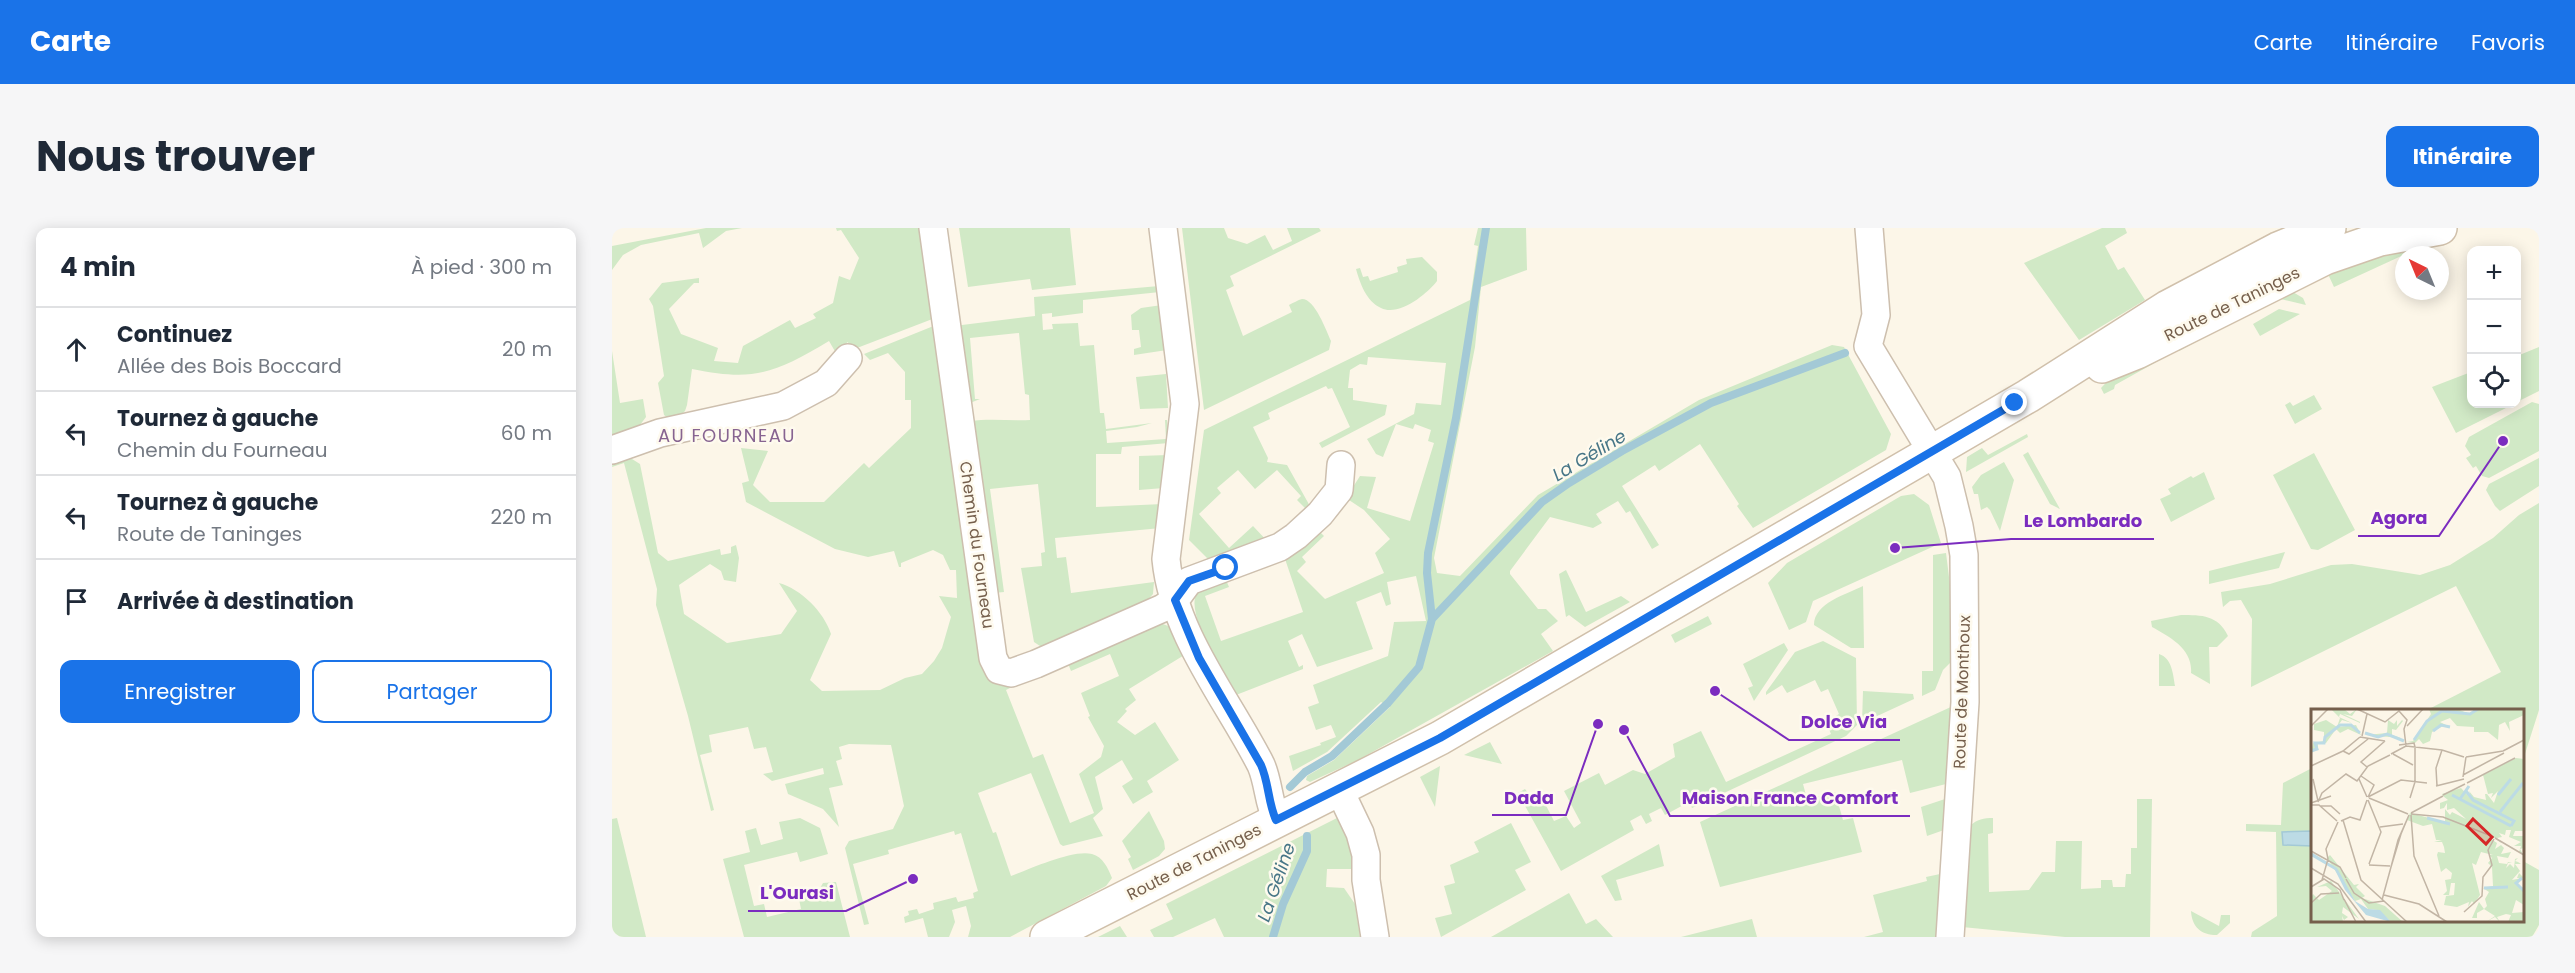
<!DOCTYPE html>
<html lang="fr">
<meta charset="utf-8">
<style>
body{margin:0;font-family:Poppins,sans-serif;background:#f6f6f7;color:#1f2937}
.controls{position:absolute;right:18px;top:18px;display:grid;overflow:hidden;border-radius:12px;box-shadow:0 3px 15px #0003}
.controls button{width:54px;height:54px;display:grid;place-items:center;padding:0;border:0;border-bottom:2px solid #e0e1e3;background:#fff;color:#1f2937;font:30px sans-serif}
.compass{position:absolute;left:1783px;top:18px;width:54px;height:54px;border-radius:50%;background:#fff;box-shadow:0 3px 15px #0003;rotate:317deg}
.stop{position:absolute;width:18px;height:18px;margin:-14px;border:4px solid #1a73e8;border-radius:50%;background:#fff}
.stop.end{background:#1a73e8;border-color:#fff;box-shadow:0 2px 6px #0008}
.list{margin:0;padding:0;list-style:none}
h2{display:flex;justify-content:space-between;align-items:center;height:78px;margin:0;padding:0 24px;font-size:26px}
h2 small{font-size:20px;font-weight:400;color:#747a83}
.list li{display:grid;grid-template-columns:39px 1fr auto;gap:18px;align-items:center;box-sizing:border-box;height:84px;padding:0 24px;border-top:2px solid #e0e1e3}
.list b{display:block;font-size:22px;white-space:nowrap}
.list p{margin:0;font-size:20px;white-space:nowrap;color:#747a83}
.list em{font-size:20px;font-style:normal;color:#747a83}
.actions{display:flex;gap:12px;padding:18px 24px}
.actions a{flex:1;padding:14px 0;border:2px solid #1a73e8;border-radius:12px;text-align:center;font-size:21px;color:#1a73e8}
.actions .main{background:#1a73e8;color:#fff}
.icon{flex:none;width:33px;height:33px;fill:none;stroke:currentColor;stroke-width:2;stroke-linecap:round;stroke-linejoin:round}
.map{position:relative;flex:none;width:1927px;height:709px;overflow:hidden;border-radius:12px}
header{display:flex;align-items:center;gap:36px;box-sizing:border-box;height:84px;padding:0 30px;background:#1a73e8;color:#fff}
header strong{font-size:28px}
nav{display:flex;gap:33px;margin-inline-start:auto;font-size:21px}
.intro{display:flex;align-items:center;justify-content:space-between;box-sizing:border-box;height:144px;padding:0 36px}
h1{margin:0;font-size:42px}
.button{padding:15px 27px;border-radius:12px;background:#1a73e8;color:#fff;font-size:21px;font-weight:700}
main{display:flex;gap:36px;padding:0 36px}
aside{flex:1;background:#fff;border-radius:12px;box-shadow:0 3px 15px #0003}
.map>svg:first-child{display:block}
</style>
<header>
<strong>Carte</strong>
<nav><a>Carte</a><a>Itinéraire</a><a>Favoris</a></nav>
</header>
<div class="intro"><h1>Nous trouver</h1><a class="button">Itinéraire</a></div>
<main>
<aside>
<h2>4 min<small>À pied · 300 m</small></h2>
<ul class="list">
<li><svg class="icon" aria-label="ahead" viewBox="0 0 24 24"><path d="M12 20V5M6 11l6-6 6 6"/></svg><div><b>Continuez</b><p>Allée des Bois Boccard</p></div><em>20 m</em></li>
<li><svg class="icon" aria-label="left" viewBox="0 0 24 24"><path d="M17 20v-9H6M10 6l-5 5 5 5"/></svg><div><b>Tournez à gauche</b><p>Chemin du Fourneau</p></div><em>60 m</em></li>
<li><svg class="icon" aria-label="left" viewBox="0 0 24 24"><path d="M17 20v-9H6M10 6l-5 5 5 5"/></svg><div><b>Tournez à gauche</b><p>Route de Taninges</p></div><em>220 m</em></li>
<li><svg class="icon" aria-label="arrive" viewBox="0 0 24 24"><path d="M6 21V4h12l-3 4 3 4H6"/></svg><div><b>Arrivée à destination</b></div></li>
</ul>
<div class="actions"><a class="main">Enregistrer</a><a>Partager</a></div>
</aside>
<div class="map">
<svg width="1927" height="709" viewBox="0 0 1927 709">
<rect width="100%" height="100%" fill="#fcf6e8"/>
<path fill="#d1e9c6" d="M94,0H130L114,3L91,20L87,5L29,17L11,27L0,42V18Z
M224,0H310L323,90L245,120L235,114L233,128L228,132L217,113C163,145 143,154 80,141L75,177L73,183L65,191L56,190L52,187L46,155L52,148L41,78L37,71L50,55L87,50V55H82L57,81L69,106L106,120L102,133L126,135L131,118L178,92L183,100L204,90L201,86L221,75L227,48L238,52L247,30L229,2L225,3Z
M347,0H458L464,57L420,62L418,51L356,59Z
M570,0H612L616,10L635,16L653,7L661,22L680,13L675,0H707L709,3L618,48L622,58L614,62L631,108L680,84L677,77C681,75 686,72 690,71C703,71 714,102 719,113L717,122L592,182Z
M866,0H914L915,42L869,59L863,119L822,330L825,345L848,348L926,267L1087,172L1220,117L1232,119L1279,206L1274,222L1141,300L1125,278L1127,276L1088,216L1047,243L1043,237L1010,258L1047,317L1040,321L1018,283L1014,285L1006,273L984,286L990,295L981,300L938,289L898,343V346L926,381H934L946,393L929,406L941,423L746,532L698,554L694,552L695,548L722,532L778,479L769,474L715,524L681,543L677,528L709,517L708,515L724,509L719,497L704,502L696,479L707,475L701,457L776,428L782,394L814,393L804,348L775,354L779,376L774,378L769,364L744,374L761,421L705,439L690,406L676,413L687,439L691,437V441L624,467C613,451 572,383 585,366C591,359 605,355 614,352L617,359L593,368L609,413L691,384L672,328L707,303L712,308L690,329L694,334L685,343L713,371L772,345L763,325L778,311L752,282L734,270L748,248L764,249L755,280L798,293L822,215L816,213L819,202L803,196L801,201L784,196L771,229L764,226L755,211L802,186L804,175L829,177L834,135L756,129L755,137L748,136L738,142L736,160H741V172L775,177L773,187L710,220L707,215L738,199L720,160L716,161L714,158L656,185L658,191L641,199L656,230L655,234L675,237L699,280L695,282L685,272L689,268L665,242L643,261L626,242L605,260L609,265L587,286L617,320L641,298L657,315L600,335L577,312L592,202L858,72L866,18L862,17Z
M1490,0H1513L1515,5L1493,18L1506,42L1512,39L1533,72L1467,112L1412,35Z
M1836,14L1798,24L1722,59L1715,44L1781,22Z
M810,29L825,44V53C815,66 787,89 769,80C754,73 748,55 744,41L748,40L751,49L756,48L758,53L786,44L785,39L795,36L794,31Z
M547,58L548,64L471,72V85L440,89V85L430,86L431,102L441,101L440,96L466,95L468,118L482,117L488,185H492L494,201L540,195L525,199L494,203L495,215L554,211L553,192H555L557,215L510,219L509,226H484V279L551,276L549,300L443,310L445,330L454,329L459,365L542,354L541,366L527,382L434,422L422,414L409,340L430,338L429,325L433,324L426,256L378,261L392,364L382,365L358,193C379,190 398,193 418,192L417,167L413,166L407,105L358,110L363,171H368L353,177L342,98L423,88L422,69Z
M1674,60L1691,70L1694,77L1664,70Z
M550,77L555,122L522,127V121L529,119L527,102H520L519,87L529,80Z
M1667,81L1688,86L1648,108L1641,96Z
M1621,94L1567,123H1564L1503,157L1502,161L1492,166L1489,160L1511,137Z
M324,97L376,452L393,457L436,441L394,462L421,530L431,526L458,595L482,585L467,546L489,529L492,518L476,489L478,488L469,465L507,448L498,426L459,443L455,433L548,395L559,399L574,426L517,461L524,472L513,481L515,483L505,494L523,507L543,494L567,532L535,553L541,564L521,576L510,558L521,551L510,532L483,549L491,581L481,590L491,608L451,618L448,616L419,545L366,565L381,605L384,604L399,648C418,641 461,621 480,626C491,629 496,640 500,650L494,658L398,709H356L359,698L354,678L340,682L343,694L337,709H316L311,690L293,695L292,689L297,687L296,683L305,681L307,686L322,681L321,675L344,669L346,674L362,670L361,665L366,663L349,605L343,607L342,603L276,622L277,626L241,636L257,696L252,697L233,620L237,613L281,601L292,578L279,517L237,516L227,519L230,531L224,533L231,557L217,560L227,599L211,581L176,566L173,556L212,546L211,540L160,553L151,546L161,544L154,519L142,521L136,499L97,507L100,524L88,527L102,582L99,583L76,488L44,377L45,361L12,235L0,239L1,232L20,231L28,236L46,325L56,333L108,321L109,327L119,325V319L124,317L127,330L124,354L112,352L109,343L98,336L67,357L72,386L115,415L169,406L185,383L167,355C189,361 212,384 219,406L198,452L210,463L268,462L293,450L310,446L322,433L330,420L339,389L327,368L345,370L344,342H338L331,327L321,322L289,335V339H287L282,323L256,329L223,321L134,274L130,255L137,253L129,220L156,223L141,257L158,274H212L252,235L257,240L299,200V172H293V144L276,125L258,132L252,126Z
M1927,119V163L1905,174V128Z
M0,123L8,175L31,171L34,189L28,197L0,207Z
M1859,144L1860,176H1902L1844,205L1820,159Z
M554,146L556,180L528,181L524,149Z
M1702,167L1710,181L1683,196L1673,177L1678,174L1681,178Z
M1920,174L1927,176V223L1877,250L1870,248L1864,238L1861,240L1854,230L1859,227L1853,218L1857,209Z
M1415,206L1416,209L1354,244L1355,229L1370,220L1376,227Z
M1416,224L1448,281L1438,276L1411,227Z
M1702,225L1743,302L1706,322L1699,321L1661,247Z
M556,227L552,260L527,262V228Z
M1927,230V258L1888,283L1883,278L1874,262L1877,256Z
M1392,234L1402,252L1388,303L1378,282L1375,279L1369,282L1366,266H1362L1360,259L1369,247Z
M1592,244L1603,271L1559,294L1548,271L1559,266L1556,261L1579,248L1581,250Z
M1302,266L1317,277L1329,315L1201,373L1194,394L1177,402L1156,355L1175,335L1289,268Z
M1927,275V482L1911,532L1910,482H1815L1889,444L1844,358L1639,459L1640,391L1629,372L1618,373L1611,379L1609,364L1658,356L1719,337L1740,336L1808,347L1838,337L1881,310L1907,287Z
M1673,324L1667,340L1597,356V343Z
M1334,325L1338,357L1339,434L1331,442L1323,462L1310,468V443H1321V327Z
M954,342L974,384L1009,368L1018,374L973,399L957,387L954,389L947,346Z
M1251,358L1252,420H1239L1202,397C1202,375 1235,366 1251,358Z
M1569,387C1590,387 1606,387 1616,408L1605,419H1597L1598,456L1579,445C1581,421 1558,409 1540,399L1539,393Z
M1096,388L1100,396L1063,415L1059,407Z
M1211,413L1244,430L1245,497L1234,508L1080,580L1077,574L1053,587L1049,580L1037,586L1040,593L1034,596L1029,587L1018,593L1022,602L949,643L906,565L913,561L919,569L929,568L942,593L954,588L962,600L969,595L952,563L987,545L993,557L1021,542L1033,546L1063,529L1061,516L1089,503L1114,554L1219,506L1214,494L1227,486L1216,461L1209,464L1203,452L1175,465L1170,457L1154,467V464L1183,424Z
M1172,415L1176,422L1142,473L1136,460L1141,458L1131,436Z
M1547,426C1560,430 1561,446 1563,458H1547Z
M1251,463L1301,466L1302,471L1250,495Z
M1341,478L1334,556L1298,565L1290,532L1191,556L1195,571L1223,564L1231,592L1241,590L1250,624L1108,659L1088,594Z
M878,514L890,536L852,527Z
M828,538L823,579L808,549Z
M1700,540V692H1910L1911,633L1927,642V697L1920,709H1639L1640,704L1665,688L1664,604L1634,603V596L1669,597L1671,555Z
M1333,571L1332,602L1315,608L1309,579Z
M1525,571H1540L1538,709H1453L1350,699L1358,598C1365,591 1372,590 1381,590V605L1376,606L1377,664L1417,662L1430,644H1443L1444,613H1470L1469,661L1489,660V652H1500L1501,659H1513L1514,646H1519V620H1525Z
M537,583L552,613L553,621L547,628L521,642L516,631L519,629L510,613Z
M729,588L741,606L744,641H715L714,659L732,660L743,676L748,709H612L603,690L561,709H542L538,702L561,691L554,676Z
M5,590L34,709H0V591Z
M188,590L208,600L216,626L188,634L185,624L132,637L142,678L152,676L155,689L189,681L187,671L207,662L211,655L224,654L238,709H132L111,631L138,624L133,603L144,600L149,617L171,611L167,594Z
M899,595L919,634L903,642L914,662L829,709L823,690L840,686L832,658L843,655L838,637L867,624L862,614Z
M1047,616L1052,638L1004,652L1010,672L1003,673L989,648Z
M1328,646L1326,694L1328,709H1252L1271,704L1261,667L1315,653L1314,649Z
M957,665L974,696L984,691L1001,709H879Z
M1579,683L1607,698L1609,687H1618V695L1605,707C1589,707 1580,699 1579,683Z
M1140,691L1145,709H1069Z
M508,698L515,709H486Z"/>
<path fill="#bcdbe5" stroke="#a3c9d6" stroke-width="1.5" d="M1700,603V618L1671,617L1670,604Z"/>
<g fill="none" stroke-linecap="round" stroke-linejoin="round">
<path stroke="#a3c9d6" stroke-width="8" d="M820,391L815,345L816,325L844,190L874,0
M678,559L693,544L720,528L776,475L807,439L820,391L930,274L957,255L1010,223L1099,175L1233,125
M661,709L671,676L695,623V608"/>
<defs>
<path id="street" d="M321,0L381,430L387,442L399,445L424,436L551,380L563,372L577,353L668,319L684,308L708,286L727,262L729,237
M551,0L573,176L554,331C561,406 616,472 649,537C657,555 656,575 665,592
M1257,0L1264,87L1256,118L1335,249L1347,298L1352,327L1353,474L1338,709
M0,222L48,205L171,178L214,155L236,130
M727,561L748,605L754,627V652L763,709"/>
<path id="secondary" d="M1490,138L1525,124L1713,30L1768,11L1828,0
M435,709L828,510L1320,224L1416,168L1556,79L1666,21L1717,0"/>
</defs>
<use href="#street" stroke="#cdbfae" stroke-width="30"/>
<use href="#secondary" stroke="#d0c0ab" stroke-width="36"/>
<use href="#street" stroke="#fff" stroke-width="27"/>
<use href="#secondary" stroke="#fff" stroke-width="33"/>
</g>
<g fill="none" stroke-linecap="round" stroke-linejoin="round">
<path stroke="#1a73e8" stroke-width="8" d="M614,340L577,353L563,372L587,430L649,537C657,555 656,575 664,592L828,510L1403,175"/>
</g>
<g text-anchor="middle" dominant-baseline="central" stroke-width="5" stroke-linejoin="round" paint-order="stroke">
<g font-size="16" fill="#755f4c" stroke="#fefaee">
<text transform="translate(1620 76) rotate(-26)">Route de Taninges</text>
<text transform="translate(365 317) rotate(82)">Chemin du Fourneau</text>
<text transform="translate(1350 464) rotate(-88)">Route de Monthoux</text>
<text transform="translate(582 634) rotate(-27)">Route de Taninges</text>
</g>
<g font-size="18" letter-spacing="1.5" fill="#876491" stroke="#fefaee">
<text x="115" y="207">AU FOURNEAU</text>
</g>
<g font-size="18" font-style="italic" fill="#477687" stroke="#fefaee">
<text transform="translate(977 227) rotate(-31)">La Géline</text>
<text transform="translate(664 654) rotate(-71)">La Géline</text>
</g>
</g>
<g transform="translate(1699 481)">
<rect width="213" height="213" fill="#fcf6e8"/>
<path d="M20,0H33L39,5L46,0L41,7L32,5L49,13V14L29,5L28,8L41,14L31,11L26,18L45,16L50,26L37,20L29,24L25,20L15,34L7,35V40L0,44L2,34L13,32V23L3,21V15L15,11L26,18L29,9ZM118,0H146L159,5L166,0H213V6L198,13L199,22L194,13L188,16L187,31L177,23H163V18L146,17L139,9L129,13L139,18L134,16L121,23L119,32L112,35L108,30L104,34L96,33L102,32L120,5ZM77,11L83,15L86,11V17L91,11L92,12L85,21L81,20V26L90,29L55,26L76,24ZM205,49L213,50V122H204L202,127H213V139L209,140L213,147L208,143L210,137H203L210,133L198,128L200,121H195L194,126L188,124L191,128L186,129L189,132L190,134L184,129L180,130L186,134L184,140L190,136L193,139L190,145L200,143L197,149L186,147L188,154L196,155L197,153L201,154H197L195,159L199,155L203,159L204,150L207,149L204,152L207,153L210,155H204L209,162L201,171L211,169H206L208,164L212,168L211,170L205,175L211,180L213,175V196L205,191L201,204L213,203V213H197L200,206L195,205L186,208L189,213L184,208L175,213L184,207L173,200L166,204V209H161L168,193L173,200L176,197L174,190L178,183L172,179L182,177L181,158L177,154L181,149L178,146H182L170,143L165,156L161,154L169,186L163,195L161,192L157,198L158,193L146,198L133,196L135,187L143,186L144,174H140L138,186H132L136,182L134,171L140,170L141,164L135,159L130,163L126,146L127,143L134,144L133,138L131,133H123L131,131H125L121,115L112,117L96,111L99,104L134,113V100L139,106L141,103L155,110L143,99L136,101V94L133,99L129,100V94L137,91L132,87L131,85L150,79L161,91L158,82L163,88L175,91L174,85H176L183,94L187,82L180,89L182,84L177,85L172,66ZM19,146L43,176L48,175L45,178L54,187L51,189L74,197L92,213H80L67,201L69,205L59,203L66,201L57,200L50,190L44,192L16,149ZM20,172L48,210L32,198L31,204L37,208L33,211L31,207L32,213H0V189L2,185L8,191L21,182L15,177L6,178Z" fill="#d1e9c6"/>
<path d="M0,143L26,159L44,192L57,200L69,201L80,213L55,206L34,181L24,161L0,147Z" fill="#bcdbe5"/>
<path fill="none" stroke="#bcdbe5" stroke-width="3" d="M122,22L130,16L139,18M54,24L67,28L76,25L93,32M103,31L116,12L131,2L159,5L167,0M0,42L6,40L4,34H13L14,28L29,16H40L49,24M155,82L162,91L203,112L200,117M141,86L200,117M187,86L200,70M149,90L158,77L154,83M189,103L212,74M116,109L139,115M211,169L205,174L213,182M173,179L197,178"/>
<path fill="none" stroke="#c2b5a5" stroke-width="1.5" d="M46,0L74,13L88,2L96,11L93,20L95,37M0,17L17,0M96,17L112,0M51,27L56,5M49,28L74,32M88,36L103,34L104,38M32,42L38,45L57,30M192,42L213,31M80,45L95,37L131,41L153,48M82,45L102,56M155,48L192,42M0,57L32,42L49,28M56,58L50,53L74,32M152,66L193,44M50,67L63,76L57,88M152,68L155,48M2,70L7,92M48,70L56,88M156,74L204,49M125,77L153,70M126,77L125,59L131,41M132,86L154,75M57,88L90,71L116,74M58,89L97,105M99,89L104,73V38M57,91L70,123L58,155M7,93L11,84L35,65L46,72L57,57L79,46M0,94L20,87M0,96H8L26,112M9,97H20L29,105M100,104L132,87M100,105L132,108L183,128M98,106L90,125L80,158L87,131ZM100,106L103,147L128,207M32,111L50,171L96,213M30,112L39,108L49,111L56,91M69,118L92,115M184,129L213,146M0,142L29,158L35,169M58,156L79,157M0,159L27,175L55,213M35,170L43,184L58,194L73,192M11,171L17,150L15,140L27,113M0,178L13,170L29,181L33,191M73,186L108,195L136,213M33,190L45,213M71,191L80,158M0,194L10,185L28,184M153,203L171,187L172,168L181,156L177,141L183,130"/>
<path fill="#d62828" fill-opacity="0.15" stroke="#d62828" stroke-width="3" d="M162,110L181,128L175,135L156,117Z"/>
<rect width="213" height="213" fill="none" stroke="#755f4c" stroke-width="3"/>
</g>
<path fill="none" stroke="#7b2cbf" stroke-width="2" d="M1891 213L1827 308H1746M1283 320L1399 311H1542M1103 463L1177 512H1288M986 496L954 587H880M1012 502L1058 588H1298M301 651L234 683H136"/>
<g fill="#7b2cbf" stroke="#fefaee" stroke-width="2">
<circle cx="1891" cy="213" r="6"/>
<circle cx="1283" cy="320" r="6"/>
<circle cx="1103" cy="463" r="6"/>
<circle cx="986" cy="496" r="6"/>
<circle cx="1012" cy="502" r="6"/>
<circle cx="301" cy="651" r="6"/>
</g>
<g font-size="18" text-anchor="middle" font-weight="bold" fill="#7b2cbf" stroke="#fefaee" stroke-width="5" stroke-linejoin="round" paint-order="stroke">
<text x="1787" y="296">Agora</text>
<text x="1471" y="299">Le Lombardo</text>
<text x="1232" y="500">Dolce Via</text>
<text x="917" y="576">Dada</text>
<text x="1178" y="576">Maison France Comfort</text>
<text x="185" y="671">L'Ourasi</text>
</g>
</svg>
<div class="controls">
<button>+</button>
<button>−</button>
<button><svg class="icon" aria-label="locate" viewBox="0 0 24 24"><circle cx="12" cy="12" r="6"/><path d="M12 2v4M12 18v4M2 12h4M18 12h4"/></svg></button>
</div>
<svg class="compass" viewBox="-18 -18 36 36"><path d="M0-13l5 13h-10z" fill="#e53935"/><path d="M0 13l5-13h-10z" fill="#747a83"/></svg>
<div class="stop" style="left:614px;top:340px"></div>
<div class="stop end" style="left:1403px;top:175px"></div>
</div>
</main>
